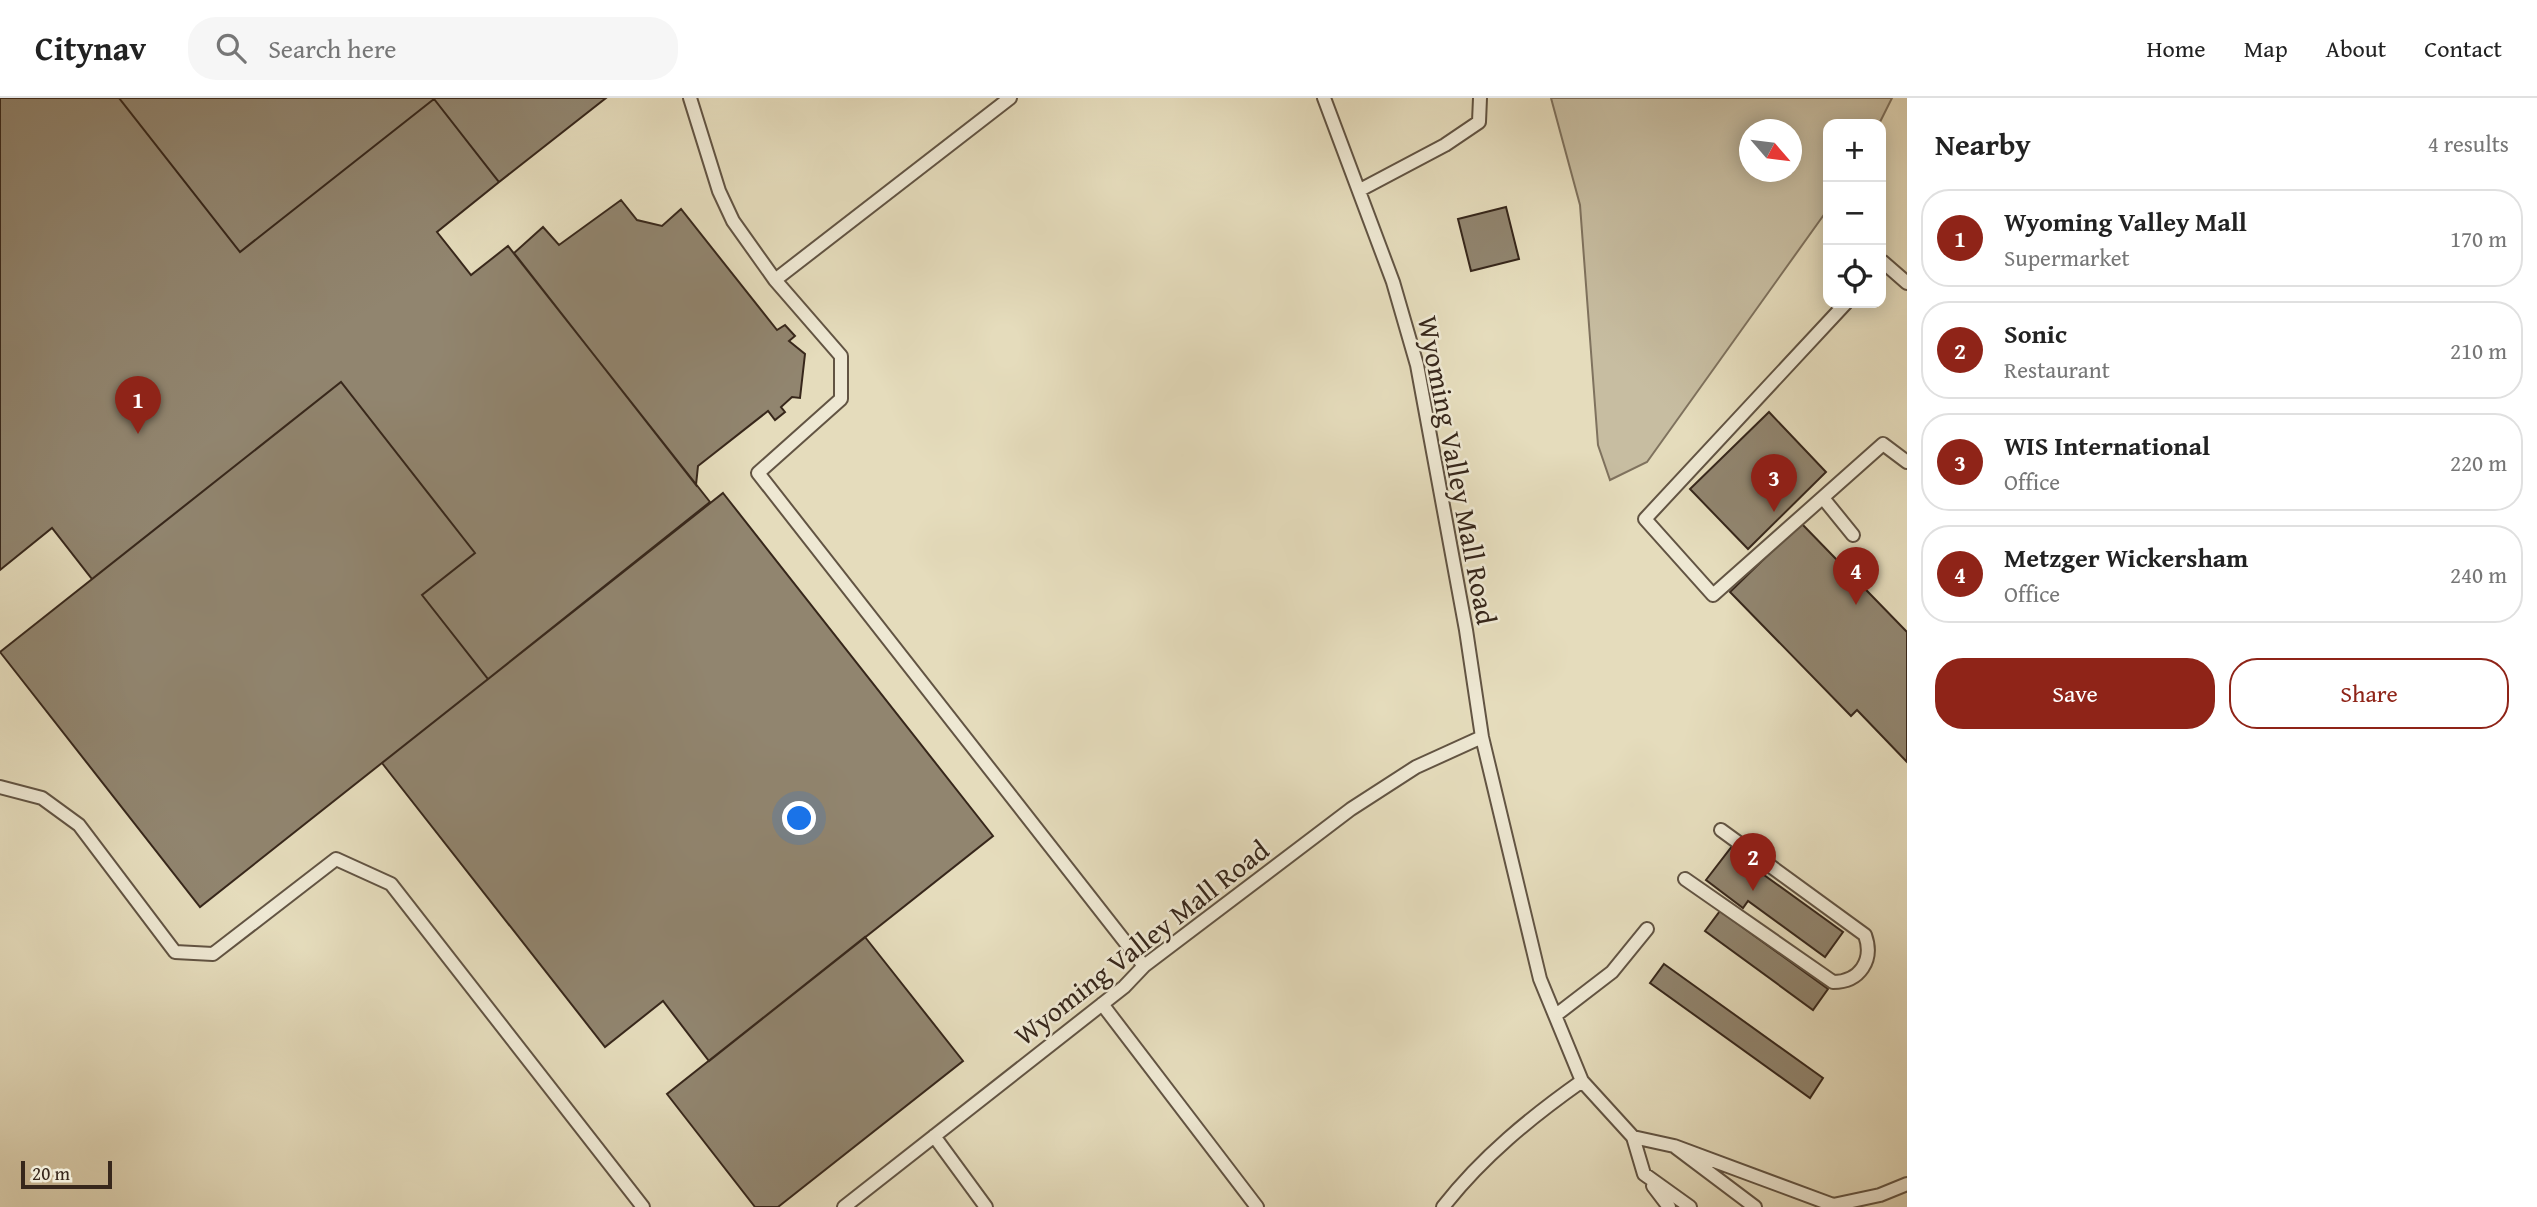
<!DOCTYPE html>
<meta charset="utf-8">
<style>
body{margin:0;font-family:"Gentium Book Plus",serif;background:#f6f6f6;color:#222}
.controls{position:absolute;right:21px;top:21px;display:grid;overflow:hidden;border-radius:14px;box-shadow:0 4px 18px #0003}
.controls button{width:63px;height:63px;display:grid;place-items:center;padding:0;border:0;border-bottom:2px solid #e0e0e0;background:#fff;color:#222;font:35px sans-serif}
.compass{position:absolute;left:1739px;top:21px;width:63px;height:63px;border-radius:50%;background:#fff;box-shadow:0 4px 18px #0003;rotate:118deg}
.scale{position:absolute;left:21px;bottom:18px;width:91px;box-sizing:border-box;padding-left:7px;border:4px solid #37271b;border-top:0;font-size:19px;line-height:24px;white-space:nowrap;color:#37271b;-webkit-text-stroke:5px #eee8d3;paint-order:stroke}
.you{position:absolute;left:800px;top:721px;width:24px;height:24px;margin:-18px;border:5px solid #fff;border-radius:50%;background:#1a73e8;box-shadow:0 0 0 10px #1a73e833}
.badge{display:grid;place-items:center;width:46px;height:46px;border-radius:50%;background:#8f2418;color:#fff;font-size:23px;font-weight:700}
.pin{position:absolute;translate:-50% -58px;filter:drop-shadow(0 2px 4px #0008)}
.pin::after{content:'';position:absolute;top:37px;width:24px;height:21px;background:inherit;clip-path:polygon(0 0,100% 0,50% 100%)}
.list{margin:0;padding:0;list-style:none}
h2{display:flex;justify-content:space-between;align-items:center;height:91px;margin:0;padding:0 28px;font-size:30px}
h2 small{font-size:23px;font-weight:400;color:#767676}
.list li{display:grid;grid-template-columns:46px 1fr auto;gap:21px;align-items:center;box-sizing:border-box;height:98px;margin:0 14px 14px;padding:0 14px;border:2px solid #e0e0e0;border-radius:28px}
.list b{display:block;font-size:26px;white-space:nowrap}
.list p{margin:0;font-size:23px;white-space:nowrap;color:#767676}
.list em{font-size:23px;font-style:normal;color:#767676}
.actions{display:flex;gap:14px;padding:21px 28px}
.actions a{flex:1;padding:16px 0;border:2px solid #8f2418;border-radius:28px;text-align:center;font-size:24px;color:#8f2418}
.actions .main{background:#8f2418;color:#fff}
.icon{flex:none;width:38px;height:38px;fill:none;stroke:currentColor;stroke-width:2;stroke-linecap:round;stroke-linejoin:round}
.map{position:relative;flex:none;width:1907px;height:1109px;overflow:hidden}
header{display:flex;align-items:center;gap:42px;box-sizing:border-box;height:98px;padding:0 35px;background:#fff;border-bottom:2px solid #e0e0e0}
header strong{font-size:33px}
nav{display:flex;gap:38px;margin-inline-start:auto;font-size:24px}
.search{width:490px;height:63px;background:#f6f6f6;display:flex;align-items:center;gap:18px;box-sizing:border-box;padding:0 24px;border-radius:28px;color:#767676;font-size:26px}
main{display:flex}
aside{flex:1;background:#fff}
.map>svg:first-child{display:block}
</style>
<header>
<strong>Citynav</strong>
<div class="search"><svg class="icon" aria-label="search" viewBox="0 0 24 24"><circle cx="10" cy="10" r="6"/><path d="M15 15l6 6"/></svg>Search here</div>
<nav><a>Home</a><a>Map</a><a>About</a><a>Contact</a></nav>
</header>
<main>
<div class="map">
<svg width="1907" height="1109" viewBox="0 0 1907 1109">
<rect width="100%" height="100%" fill="#e5dcbc"/>
<filter id="stains"><feTurbulence type="fractalNoise" baseFrequency=".00286" numOctaves="4"/><feColorMatrix values="0 0 0 0 .2 0 0 0 0 .09 0 0 0 0 .02 0 0 0 .5 -.17"/></filter>
<radialGradient id="worn" r=".72"><stop offset=".6" stop-color="#630" stop-opacity="0"/><stop offset="1" stop-color="#630" stop-opacity=".3"/></radialGradient>
<path fill="#c7bda1" stroke="#7f725e" stroke-width="2" fill-rule="evenodd" d="M1551,0H1892L1879,26H1828V111L1647,364L1610,382L1598,347L1580,107ZM1750,32H1792V74H1750Z"/>
<path fill="#91856f" stroke="#37271b" stroke-width="2" d="M0,0H119L240,154L434,1L499,84L437,134L471,177L508,148L710,404L488,581L422,497L475,455L341,284L92,481L52,430L0,472Z
M119,0H606L499,84L434,1L240,154Z
M621,102L637,122L662,128L681,111L777,232L785,227L795,238L789,243L805,256L800,300L792,299L781,309L785,314L775,322L768,313L698,368L696,387L514,155L543,129L559,147Z
M1506,109L1519,161L1471,173L1458,121Z
M341,284L475,455L422,497L488,581L200,809L0,554Z
M1769,314L1826,374L1748,451L1690,391Z
M723,395L993,738L709,963L663,903L605,949L382,665Z
M1801,425L1907,534V664L1857,612L1851,618L1730,494Z
M1733,747L1767,772L1764,777L1843,834L1825,859L1748,803L1743,810L1706,782Z
M1720,813L1828,891L1813,912L1705,833Z
M865,839L963,963L778,1109H755L667,996Z
M1664,866L1823,980L1810,1000L1650,885Z"/>
<g fill="none" stroke-linecap="round" stroke-linejoin="round">
<defs>
<path id="lane" d="M690,0L719,93L733,123L775,182
M1010,0L775,182L841,258V301L758,375L1144,868
M1324,0L1393,184L1417,267L1466,532L1482,639L1540,881L1582,983L1633,1039L1644,1076L1690,1109
M1360,92L1445,47L1479,24L1480,0
M1881,167L1883,164L1907,185
M1846,205L1645,421L1713,497L1883,346L1907,364
M1823,400L1853,437
M0,689L42,700L79,727L175,854L213,856L336,761L391,786L643,1109
M1685,781L1833,884C1860,884 1874,862 1865,837L1721,732
M1102,906L1257,1109
M1556,917L1612,874L1647,831
M934,1038L986,1109
M1633,1039L1674,1048L1755,1109
M1674,1048L1833,1107L1880,1097L1907,1086
M1653,1088L1669,1109
M844,1109L1124,889L1144,868L1351,711L1416,669L1482,639
M1443,1109C1482,1059 1531,1019 1582,983"/>
</defs>
<use href="#lane" stroke="#625443" stroke-width="16"/>
<use href="#lane" stroke="#eee8d3" stroke-width="12"/>
</g>
<g text-anchor="middle" dominant-baseline="central" stroke-width="5" stroke-linejoin="round" paint-order="stroke">
<g font-size="28" fill="#37271b" stroke="#eee8d3">
<text transform="translate(1458 372) rotate(79)">Wyoming Valley Mall Road</text>
<text transform="translate(1141 844) rotate(-38)">Wyoming Valley Mall Road</text>
</g>
</g>
<rect width="100%" height="100%" filter="url(#stains)"/>
<rect width="100%" height="100%" fill="url(#worn)"/>
</svg>
<div class="controls">
<button>+</button>
<button>−</button>
<button><svg class="icon" aria-label="locate" viewBox="0 0 24 24"><circle cx="12" cy="12" r="6"/><path d="M12 2v4M12 18v4M2 12h4M18 12h4"/></svg></button>
</div>
<svg class="compass" viewBox="-18 -18 36 36"><path d="M0-13l5 13h-10z" fill="#e53935"/><path d="M0 13l5-13h-10z" fill="#767676"/></svg>
<div class="scale">20 m</div>
<div class="you"></div>
<div class="pin badge" style="left:138px;top:336px">1</div>
<div class="pin badge" style="left:1753px;top:793px">2</div>
<div class="pin badge" style="left:1774px;top:414px">3</div>
<div class="pin badge" style="left:1856px;top:507px">4</div>
</div>
<aside>
<h2>Nearby<small>4 results</small></h2>
<ul class="list">
<li><span class="badge">1</span><div><b>Wyoming Valley Mall</b><p>Supermarket</p></div><em>170 m</em></li>
<li><span class="badge">2</span><div><b>Sonic</b><p>Restaurant</p></div><em>210 m</em></li>
<li><span class="badge">3</span><div><b>WIS International</b><p>Office</p></div><em>220 m</em></li>
<li><span class="badge">4</span><div><b>Metzger Wickersham</b><p>Office</p></div><em>240 m</em></li>
</ul>
<div class="actions"><a class="main">Save</a><a>Share</a></div>
</aside>
</main>
